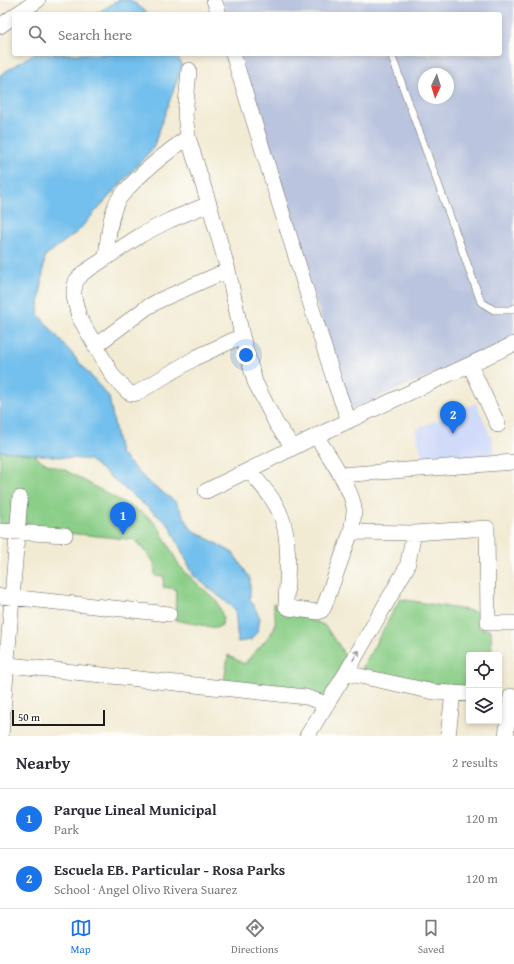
<!DOCTYPE html>
<meta charset="utf-8">
<style>
body{margin:0;font-family:"Gentium Book Plus",serif;background:#f7f7f7;color:#2b2b33}
.controls{position:absolute;right:12px;bottom:12px;display:grid;overflow:hidden;border-radius:4px;box-shadow:0 2px 6px #0003}
.controls button{width:36px;height:36px;display:grid;place-items:center;padding:0;border:0;border-bottom:1px solid #e1e1e2;background:#fff;color:#2b2b33;font:20px sans-serif}
.compass{position:absolute;left:418px;top:68px;width:36px;height:36px;border-radius:50%;background:#fff;box-shadow:0 2px 6px #0003;rotate:184deg}
.scale{position:absolute;left:12px;bottom:10px;width:93px;box-sizing:border-box;padding-left:4px;border:2px solid #1c1c1c;border-top:0;font-size:11px;line-height:14px;white-space:nowrap;color:#1c1c1c;-webkit-text-stroke:3px #fdfcf7;paint-order:stroke}
.you{position:absolute;left:246px;top:355px;width:14px;height:14px;margin:-10px;border:3px solid #fff;border-radius:50%;background:#1a73e8;box-shadow:0 0 0 6px #1a73e833}
.badge{display:grid;place-items:center;width:26px;height:26px;border-radius:50%;background:#1a73e8;color:#fff;font-size:13px;font-weight:700}
.pin{position:absolute;translate:-50% -33px;filter:drop-shadow(0 1px 2px #0008)}
.pin::after{content:'';position:absolute;top:21px;width:14px;height:12px;background:inherit;clip-path:polygon(0 0,100% 0,50% 100%)}
.list{margin:0;padding:0;list-style:none}
h2{display:flex;justify-content:space-between;align-items:center;height:52px;margin:0;padding:0 16px;font-size:17px}
h2 small{font-size:13px;font-weight:400;color:#7c7c81}
.list li{display:grid;grid-template-columns:26px 1fr auto;gap:12px;align-items:center;box-sizing:border-box;height:60px;padding:0 16px;border-top:1px solid #e1e1e2}
.list b{display:block;font-size:15px;white-space:nowrap}
.list p{margin:0;font-size:13px;white-space:nowrap;color:#7c7c81}
.list em{font-size:13px;font-style:normal;color:#7c7c81}
.icon{flex:none;width:22px;height:22px;fill:none;stroke:currentColor;stroke-width:2;stroke-linecap:round;stroke-linejoin:round}
.map{position:relative;flex:none;width:514px;height:736px;overflow:hidden}
.search{position:absolute;background:#fff;box-shadow:0 2px 6px #0003;left:12px;right:12px;top:12px;height:44px;display:flex;align-items:center;gap:10px;box-sizing:border-box;padding:0 14px;border-radius:4px;color:#7c7c81;font-size:15px}
.sheet{height:172px;background:#fff}
nav{display:flex;justify-content:space-around;align-items:center;box-sizing:border-box;height:56px;border-top:1px solid #e1e1e2;background:#fff;font-size:11px;color:#7c7c81}
nav a{display:grid;justify-items:center;gap:2px}
nav .on{color:#1a73e8}
.map>svg:first-child{display:block}
</style>
<div class="map">
<svg width="514" height="736" viewBox="0 0 514 736">
<rect width="100%" height="100%" fill="#fdfcf7"/>
<filter id="ink" filterUnits="userSpaceOnUse"><feTurbulence type="fractalNoise" baseFrequency=".025" numOctaves="2"/><feDisplacementMap in="SourceGraphic" scale="8" xChannelSelector="R" yChannelSelector="G"/><feConvolveMatrix kernelMatrix="1 2 1 2 8 2 1 2 1" color-interpolation-filters="sRGB"/></filter>
<filter id="wash" filterUnits="userSpaceOnUse"><feTurbulence type="fractalNoise" baseFrequency=".012" numOctaves="4" result="noise"/><feDisplacementMap in="SourceGraphic" scale="16" xChannelSelector="R" yChannelSelector="G"/><feGaussianBlur stdDeviation="0.9" result="paint"/><feColorMatrix in="noise" values="0 0 0 0 0 0 0 0 0 0 0 0 0 0 0 0 0 1.4 0 .05"/><feComposite in="paint" operator="in"/></filter>
<g filter="url(#wash)">
<rect width="100%" height="100%" fill="#f2ebd4"/>
<path fill="#d0daf9" d="M476,403L492,439L495,458L424,462L415,430Z"/>
<path fill="#bac4de" fill-rule="evenodd" d="M222,0H514V338L467,360L349,410L239,54H500V14H226ZM424,74H448V98H424Z"/>
<path fill="#8ace87" stroke="#537552" d="M0,451H34L36,457L47,464L65,470L144,514L152,520L159,528L179,565L191,578L217,601L223,617L222,625L216,628L175,620L176,589L163,587L164,576H155L154,562L139,545L136,540L29,529L25,526L27,498L12,496V523L10,526L0,528Z
M400,599L478,612V628L491,630L492,655H469V689L360,672Z
M273,603L324,625L339,645L347,660L323,697L224,682L228,655L244,664C251,656 271,636 274,628C277,620 274,611 273,603Z"/>
<path fill="#73bfed" stroke="#486e84" d="M118,0H131L149,14H96Z
M33,54H177L182,66L153,148L77,232L45,256L38,314L109,397L120,453L149,483L176,502L191,529L233,553L250,578V599L260,618L258,630L251,640L238,642L235,609L194,576L169,525L90,460L0,451V75Z"/>
</g>
<g filter="url(#ink)">
<g fill="none" stroke-linecap="round" stroke-linejoin="round">
<defs>
<path id="service" d="M391,54L481,302L494,310H510L514,308"/>
<path id="minor" d="M214,0L219,14
M17,14L38,0
M0,26L14,16
M233,54L336,386L349,421
M189,70L185,115L188,137L209,204L228,270L242,336L255,382L266,404L277,425L293,447
M209,204L170,220L141,235L83,273L76,281L74,290V297L79,317L113,376L128,392L133,394L137,393L197,357L242,336
M106,258C108,240 109,221 116,204C118,198 123,194 127,189C145,169 166,153 188,137
M95,346L146,308L160,300L228,270
M470,365L498,425
M316,436C327,453 354,491 354,510C354,517 352,525 351,532L414,533L487,528L488,623H514
M249,470C260,484 275,499 281,516C291,540 287,578 286,603V606L289,608L318,612L321,611L324,607L351,532
M340,475L514,462
M206,491L249,470L316,436L514,344
M0,531L65,535
M0,596L169,614
M0,664L306,697L327,704
M346,673L434,692L469,694
M1,736L20,498
M307,736L346,673L407,567L414,533
M448,736L453,693
M506,736L511,696"/>
</defs>
<use href="#service" stroke="#67645c" stroke-width="8"/>
<use href="#minor" stroke="#67645c" stroke-width="16"/>
<use href="#service" stroke="#fff" stroke-width="7"/>
<use href="#minor" stroke="#fff" stroke-width="15"/>
</g>
<defs><path id="oneway-shaft" d="M-6 0H5M1.5-3L5.5 0L1.5 3" fill="none" stroke-width="1.6" stroke-linecap="round" stroke-linejoin="round"/></defs>
<use stroke="#999" href="#oneway-shaft" transform="translate(356 655) rotate(-60)"/>
</g>
</svg>
<div class="controls">
<button><svg class="icon" aria-label="locate" viewBox="0 0 24 24"><circle cx="12" cy="12" r="6"/><path d="M12 2v4M12 18v4M2 12h4M18 12h4"/></svg></button>
<button><svg class="icon" aria-label="layers" viewBox="0 0 24 24"><path d="M12 4l9 5-9 5-9-5zM3 14l9 5 9-5"/></svg></button>
</div>
<svg class="compass" viewBox="-18 -18 36 36"><path d="M0-13l5 13h-10z" fill="#e53935"/><path d="M0 13l5-13h-10z" fill="#7c7c81"/></svg>
<div class="scale">50 m</div>
<div class="you"></div>
<div class="pin badge" style="left:123px;top:535px">1</div>
<div class="pin badge" style="left:453px;top:434px">2</div>
<div class="search"><svg class="icon" aria-label="search" viewBox="0 0 24 24"><circle cx="10" cy="10" r="6"/><path d="M15 15l6 6"/></svg>Search here</div>
</div>
<section class="sheet">
<h2>Nearby<small>2 results</small></h2>
<ul class="list">
<li><span class="badge">1</span><div><b>Parque Lineal Municipal</b><p>Park</p></div><em>120 m</em></li>
<li><span class="badge">2</span><div><b>Escuela EB. Particular - Rosa Parks</b><p>School · Angel Olivo Rivera Suarez</p></div><em>120 m</em></li>
</ul>
</section>
<nav>
<a class="on"><svg class="icon" aria-label="map" viewBox="0 0 24 24"><path d="M3 6l6-2 6 2 6-2v14l-6 2-6-2-6 2zM9 4v14M15 6v14"/></svg>Map</a>
<a><svg class="icon" aria-label="directions" viewBox="0 0 24 24"><path d="M12 3l9 9-9 9-9-9zM9 14v-3h6M13 9l2 2-2 2"/></svg>Directions</a>
<a><svg class="icon" aria-label="saved" viewBox="0 0 24 24"><path d="M7 4h10v16l-5-4-5 4z"/></svg>Saved</a>
</nav>
